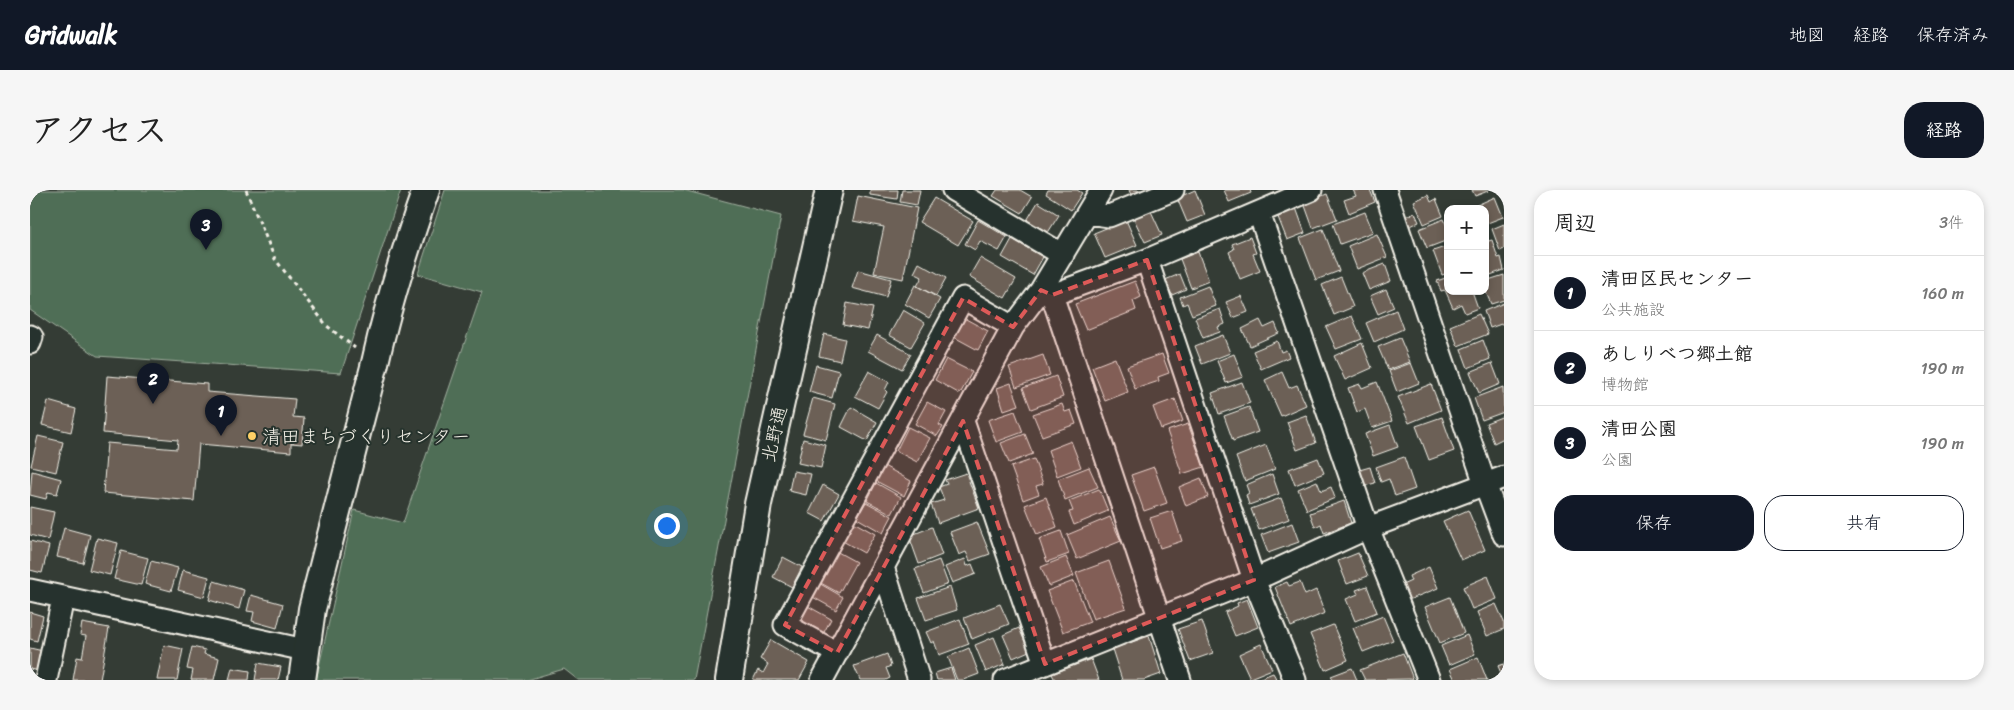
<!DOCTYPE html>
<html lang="ja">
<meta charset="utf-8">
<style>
body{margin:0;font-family:Sriracha,"Klee One",sans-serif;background:#f6f6f6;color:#222}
.controls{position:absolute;right:15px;top:15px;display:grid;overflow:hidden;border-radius:10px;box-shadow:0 2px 8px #0003}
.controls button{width:45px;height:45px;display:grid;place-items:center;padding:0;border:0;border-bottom:1px solid #e0e0e0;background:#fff;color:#222;font:25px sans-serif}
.you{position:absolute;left:636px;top:335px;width:18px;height:18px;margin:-12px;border:4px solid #fff;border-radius:50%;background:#1a73e8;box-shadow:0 0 0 8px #1a73e833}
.badge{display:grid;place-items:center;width:32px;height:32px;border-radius:50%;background:#111827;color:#fff;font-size:16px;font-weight:700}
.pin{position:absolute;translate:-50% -41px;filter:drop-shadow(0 1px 2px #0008)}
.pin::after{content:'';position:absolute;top:26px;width:18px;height:15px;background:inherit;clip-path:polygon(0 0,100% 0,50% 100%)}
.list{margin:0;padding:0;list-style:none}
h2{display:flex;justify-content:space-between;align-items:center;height:65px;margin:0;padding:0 20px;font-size:21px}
h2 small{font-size:16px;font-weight:400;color:#767676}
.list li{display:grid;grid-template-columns:32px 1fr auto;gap:15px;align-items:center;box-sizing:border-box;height:75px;padding:0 20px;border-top:1px solid #e0e0e0}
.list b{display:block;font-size:19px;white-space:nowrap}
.list p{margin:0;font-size:16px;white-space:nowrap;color:#767676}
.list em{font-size:16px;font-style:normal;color:#767676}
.actions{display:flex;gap:10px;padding:15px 20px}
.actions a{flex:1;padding:11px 0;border:1px solid #111827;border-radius:20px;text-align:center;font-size:18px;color:#111827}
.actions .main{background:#111827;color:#fff}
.map{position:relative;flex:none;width:1474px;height:490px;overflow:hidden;border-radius:20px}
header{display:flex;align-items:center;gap:30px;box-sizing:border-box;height:70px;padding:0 25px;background:#111827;color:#fff}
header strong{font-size:24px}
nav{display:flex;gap:28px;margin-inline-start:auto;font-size:18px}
.intro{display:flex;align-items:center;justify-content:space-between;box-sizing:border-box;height:120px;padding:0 30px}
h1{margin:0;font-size:35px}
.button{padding:12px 22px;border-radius:20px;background:#111827;color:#fff;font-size:18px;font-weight:700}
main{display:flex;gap:30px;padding:0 30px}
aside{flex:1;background:#fff;border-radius:20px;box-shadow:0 2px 8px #0003}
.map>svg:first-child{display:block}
</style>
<header>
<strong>Gridwalk</strong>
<nav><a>地図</a><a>経路</a><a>保存済み</a></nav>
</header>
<div class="intro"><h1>アクセス</h1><a class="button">経路</a></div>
<main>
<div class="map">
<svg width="1474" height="490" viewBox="0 0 1474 490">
<rect width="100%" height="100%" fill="#343c35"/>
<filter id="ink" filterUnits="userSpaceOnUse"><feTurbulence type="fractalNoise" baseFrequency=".02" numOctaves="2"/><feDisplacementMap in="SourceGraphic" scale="10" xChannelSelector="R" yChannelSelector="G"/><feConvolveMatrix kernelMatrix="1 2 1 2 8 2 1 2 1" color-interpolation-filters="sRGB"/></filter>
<g filter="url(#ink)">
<path fill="#506e57" stroke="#a2b0a0" d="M0,0H371L311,183L67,166L0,120Z
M415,0H653L751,26L664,490H548L534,479L497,490H286L324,320L373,333L452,102L388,84Z"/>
<path fill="#6c6157" stroke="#f4f1e8" d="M840,0H868L867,9L840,5Z
M872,0H890L887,15L870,12Z
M967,0H990L1002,7L992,23L963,6Z
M1018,0H1047L1052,3L1041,20L1016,4Z
M1099,0H1111V1L1101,5Z
M1165,0L1175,25L1157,32L1147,8Z
M1194,0H1220L1221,3L1199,12Z
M1323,0H1340L1345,12L1319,23L1314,10L1326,6Z
M1442,0H1458V1L1445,6Z
M1297,4L1307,29L1283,38L1274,13Z
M1398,5L1401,12L1406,9L1413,26L1394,34L1384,11Z
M828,6L887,18L873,89L844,83L854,37L823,31Z
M1465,7L1473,27L1455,34V19H1449L1447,15Z
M904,8L943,31L928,55L889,32Z
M1008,12L1029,25L1017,44L996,32Z
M1265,15L1275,43L1257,50L1246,22Z
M1120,19L1132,45L1115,52L1103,27Z
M1335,22L1343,42L1310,54L1303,34Z
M1385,23L1389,32L1374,39L1370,29Z
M1414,29L1418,39V50L1397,58L1389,39Z
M948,30L977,47L969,61L950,51L945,60L935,54Z
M1096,30L1107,55L1075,68L1064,43Z
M1474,34V59L1470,61L1462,39Z
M1293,39L1309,81L1286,90L1270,48Z
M1347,44L1357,67L1327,79L1318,56Z
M1220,47L1226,63L1223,64L1230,81L1210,89L1199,62L1204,59L1202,54Z
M982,49L1013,67L1003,85L972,67Z
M1462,50L1468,68L1471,67L1474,80L1455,87V52Z
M1418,56V83L1412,85L1403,61Z
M1168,62L1179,91L1161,98L1150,69Z
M950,68L986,89L975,108L939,87Z
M889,73L916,88L906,106L887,96L892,87L884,83Z
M1355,74L1361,91L1339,100L1332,83Z
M828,80L861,89L856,107L822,98Z
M1150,84L1156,99L1142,105L1135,90Z
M1474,85V110L1461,114L1455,100V91Z
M1311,87L1323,117L1304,125L1292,95Z
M1418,87V101H1442L1448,118L1435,123L1431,114L1423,118L1415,100L1411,101L1407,91Z
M1105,91L1111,107L1103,111L1106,120L1056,140L1045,114Z
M885,95L910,109L899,128L875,114Z
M1178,96L1186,116L1162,125L1157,113L1153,115L1150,107Z
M1356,99L1364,117L1348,124L1340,106Z
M1211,106L1218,122L1203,128L1196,112Z
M817,113L843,118L838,140L813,135Z
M1474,113V133L1460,138L1454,121Z
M1190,119L1195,134L1188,137L1190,142L1173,148L1165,128Z
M873,120L895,133L881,157L859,145Z
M1366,120L1373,139L1344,152L1336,133Z
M1449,124L1458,144L1428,156L1420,136Z
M1322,126L1332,149L1306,159L1296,137Z
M934,128L958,141L948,160L924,147Z
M1230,130L1234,138L1245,133L1249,143L1220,156L1212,139Z
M794,144L815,149L810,171L789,166Z
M847,145L881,164L872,179L838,161Z
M1193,145L1200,163L1172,174L1165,156Z
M1370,148L1380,172L1358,180L1348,157Z
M1453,150L1460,169L1438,178L1431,159Z
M1247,151L1251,162L1256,160L1259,167L1231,179L1223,161Z
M1332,153L1342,178L1315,190L1304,166Z
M1132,164L1139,183L1128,187L1129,191L1105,199L1097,176Z
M1204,164L1213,187L1196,193L1187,171Z
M1013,165L1020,185L986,197L979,177Z
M1085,168L1098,202L1075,211L1062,177Z
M916,169L942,182L930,204L905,190Z
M1381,173L1389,193L1367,202L1359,181Z
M1462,173L1470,194L1449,203L1440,182Z
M786,175L809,181L802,208L779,202Z
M839,181L859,192L855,200L857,202L848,218L825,206Z
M1252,182L1259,198L1267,195L1276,215L1251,226L1235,190Z
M77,186L177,194V202L265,209L263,227L274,228L272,254L261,253V262L169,254L164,311L73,303L77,253L147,259L148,250L73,243Z
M1026,186L1033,207L1001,219L993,198Z
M1212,192L1220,213L1189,224L1182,203Z
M1347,192L1362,231L1342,238L1335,219L1327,222L1318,198L1330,194L1332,198Z
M981,193L989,215L974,220L967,198Z
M1401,194L1411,220L1379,233L1368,207Z
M1473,197L1474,222L1452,230L1444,208Z
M783,208L805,214L796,250L773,244Z
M1145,209L1153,231L1131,239L1123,217Z
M18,211L46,219L41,242L12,235Z
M897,212L916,222L909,235L913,237L907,246L885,234Z
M1032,214L1035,222L1041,220L1046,234L1012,246L1003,224Z
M821,217L847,232L837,251L811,237Z
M1219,217L1228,242L1203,251L1194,226Z
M985,221L993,242L966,252L958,230Z
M1276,225L1286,253L1267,260L1257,232Z
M1474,226V248L1464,253L1456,233Z
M1412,227L1424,261L1399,270L1386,236Z
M1158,234L1174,277L1152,284L1137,241Z
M1360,235L1368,257L1343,266L1335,244Z
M878,237L900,248L887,272L866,261Z
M995,244L1003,264L979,273L971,253Z
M8,246L33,252L26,282L1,276Z
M773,249L796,255L791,278L768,273Z
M1041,251L1051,277L1027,286L1018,260Z
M1236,255L1245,279L1215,291L1206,267Z
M1374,267L1385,299L1365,306L1359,289L1351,292L1346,277Z
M1288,268L1294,283L1265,295L1259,279Z
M1004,269L1013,294L1006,296L1009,304L993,310L981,277Z
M854,276L881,291L874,306L846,291Z
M1059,277L1068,297L1035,310L1028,289Z
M1124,277L1137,313L1114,321L1101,285Z
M1340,277L1345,293L1330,297L1326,281Z
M2,281L31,289L27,304L18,302L16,309L0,305Z
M763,281L781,284L776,305L759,301Z
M936,283L949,318L908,333L901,314L914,310L909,297L917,294L915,290Z
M1242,284L1249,304L1219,315L1216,305L1219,303L1216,295Z
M1171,288L1178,307L1156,316L1149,297Z
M1287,291L1291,301L1301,297L1305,308L1277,320L1268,299Z
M846,293L871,307L862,324L837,311Z
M793,295L809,304L794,331L779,323Z
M1069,299L1078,321L1044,335L1039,322L1043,321L1039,311Z
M1016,307L1027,337L1007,345L995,315Z
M1251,308L1259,329L1229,340L1221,319Z
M1314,311L1321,333L1294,343L1291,334L1285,337L1280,323Z
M836,312L862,326L853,343L827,328Z
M0,317L24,322L18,350L0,345Z
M1438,320L1455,360L1431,370L1413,331Z
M1142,321L1152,351L1130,358L1120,328Z
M1080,327L1091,351L1047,369L1037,345Z
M820,330L845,344L834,363L809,349Z
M947,332L960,364L940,371L936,362L929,365L920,342Z
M1262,333L1269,352L1238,363L1231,345Z
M902,337L912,365L889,374L879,346Z
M34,338L60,345L53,373L27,367Z
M1031,341L1039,364L1017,372L1009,349Z
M67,348L88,353L80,385L59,380Z
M0,351L19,356L12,383L0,380Z
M804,360L826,372L809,403L787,391Z
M91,361L118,368L111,395L84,389Z
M1328,363L1338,386L1317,394L1308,371Z
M753,367L772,377L762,397L743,387Z
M1036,367L1044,386L1019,396L1011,377Z
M935,369L937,376L942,374L946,384L922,393L915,377Z
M909,370L918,394L894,403L885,379Z
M121,371L148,378L141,401L115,394Z
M1079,371L1096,418L1063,429L1046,383Z
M1399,377L1408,398L1376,411L1370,396L1381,391L1379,386Z
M153,380L179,387L174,407L148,400Z
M1458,386L1467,409L1442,419L1433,397Z
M184,391L214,400L209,419L179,410Z
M1044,391L1060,432L1033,442L1017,401Z
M787,392L813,407L806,420L779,405Z
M1257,392L1259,396L1270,392L1275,405L1286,400L1295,423L1261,437L1245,397Z
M1337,396L1347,422L1325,431L1316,409L1328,404L1326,400Z
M920,397L927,420L896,430L888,408Z
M221,405L253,414L247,438L222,431L224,422L217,421Z
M1420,407L1434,443L1410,453L1395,417Z
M1217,409L1228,437L1205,446L1195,422L1208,416L1207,413Z
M970,414L979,434L942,449L934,428Z
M1466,414L1474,432V439L1457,446L1447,422Z
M776,415L801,429L792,446L767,431Z
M0,422L13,426L7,451L0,449Z
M1353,426L1363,450L1333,462L1323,438Z
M930,429L939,454L909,465L904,451L901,453L896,442Z
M1172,431L1183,463L1160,471L1148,439Z
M52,433L79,438L70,490H43L47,467L52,468L56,446L50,445Z
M1303,435L1318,470L1295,480L1280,444Z
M989,438L999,461L983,468L973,445Z
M1437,445L1445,464L1419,475L1411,456Z
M1119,446L1131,484L1114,490H1092L1082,459Z
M964,447L975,474L956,482L945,455Z
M741,450L779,472L769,490H723L728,480L733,483L738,474L730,469Z
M1231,454L1242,479L1220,488L1209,464Z
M134,455L153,459L147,490H127Z
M162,457L175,460L174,464L189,468L184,490H161L163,480L157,479Z
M0,458L13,461L8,481L0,479Z
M939,458L949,484L933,490H927L918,467Z
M1373,463L1383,489L1335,490L1330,480Z
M857,464L861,476L856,478L860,488L856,490H830L824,476Z
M1448,467L1457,490H1425L1420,479Z
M1061,469L1069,490H1025L1022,484Z
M228,473L251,477L248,490H225Z
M1474,474V490L1468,476Z
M202,478L220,481L219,490H199Z
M921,478L925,490H907L905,483Z
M1322,478L1327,490H1303L1301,486Z
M1243,483L1247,490H1225Z"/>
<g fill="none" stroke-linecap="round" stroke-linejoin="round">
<defs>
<path id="minor" d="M923,0L1033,65
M1355,0L1455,294L1474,345
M1058,23L1079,26L1143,0
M1229,23L1338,338L1399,490
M1117,70L1224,390L1265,490
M1011,100L1022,105L1117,70L1281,0
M1022,105L1150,490
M0,146L2,147L0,153
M933,231L1015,474
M853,377L889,490
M0,400L275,460
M807,463L755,435L933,108L983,137
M16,490L33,408
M792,490L983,137L1011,100L1071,0
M975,490L1224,390L1338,338L1474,287"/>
<path id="tertiary" d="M272,490L282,419L345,173C358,114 376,57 396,0
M699,490L728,314L799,0"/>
</defs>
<use href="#minor" stroke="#f4f1e8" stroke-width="25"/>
<use href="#tertiary" stroke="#f4f1e8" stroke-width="30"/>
<path stroke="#f4f1e8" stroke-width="3" stroke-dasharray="4 4" stroke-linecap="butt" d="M216,0L245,69L297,136L325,158"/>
<use href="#minor" stroke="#26332d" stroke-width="21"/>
<use href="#tertiary" stroke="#26332d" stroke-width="26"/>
</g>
</g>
<path fill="#de5a58" fill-opacity="0.2" stroke="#de5a58" stroke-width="4" stroke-dasharray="10 6" stroke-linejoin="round" d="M1117,70L1224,390L1015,474L933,231L807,463L755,435L933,108L983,137L1011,100L1022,105Z"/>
<circle fill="#ffd166" stroke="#26332d" stroke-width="2" cx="222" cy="246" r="5"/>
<g text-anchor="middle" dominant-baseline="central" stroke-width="4" stroke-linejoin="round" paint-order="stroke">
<g font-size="19" fill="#f4f1e8" stroke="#26332d">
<text transform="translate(744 244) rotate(-77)">北野通</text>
</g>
<g font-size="19" fill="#f4f1e8" stroke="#26332d" text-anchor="start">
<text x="232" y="246">清田まちづくりセンター</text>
</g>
</g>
</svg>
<div class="controls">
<button>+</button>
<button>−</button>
</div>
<div class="you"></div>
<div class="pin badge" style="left:191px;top:246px">1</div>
<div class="pin badge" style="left:123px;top:214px">2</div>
<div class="pin badge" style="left:176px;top:60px">3</div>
</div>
<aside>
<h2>周辺<small>3件</small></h2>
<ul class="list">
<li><span class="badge">1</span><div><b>清田区民センター</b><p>公共施設</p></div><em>160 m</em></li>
<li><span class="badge">2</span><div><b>あしりべつ郷土館</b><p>博物館</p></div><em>190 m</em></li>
<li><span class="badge">3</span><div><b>清田公園</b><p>公園</p></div><em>190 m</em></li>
</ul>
<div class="actions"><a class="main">保存</a><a>共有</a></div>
</aside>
</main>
